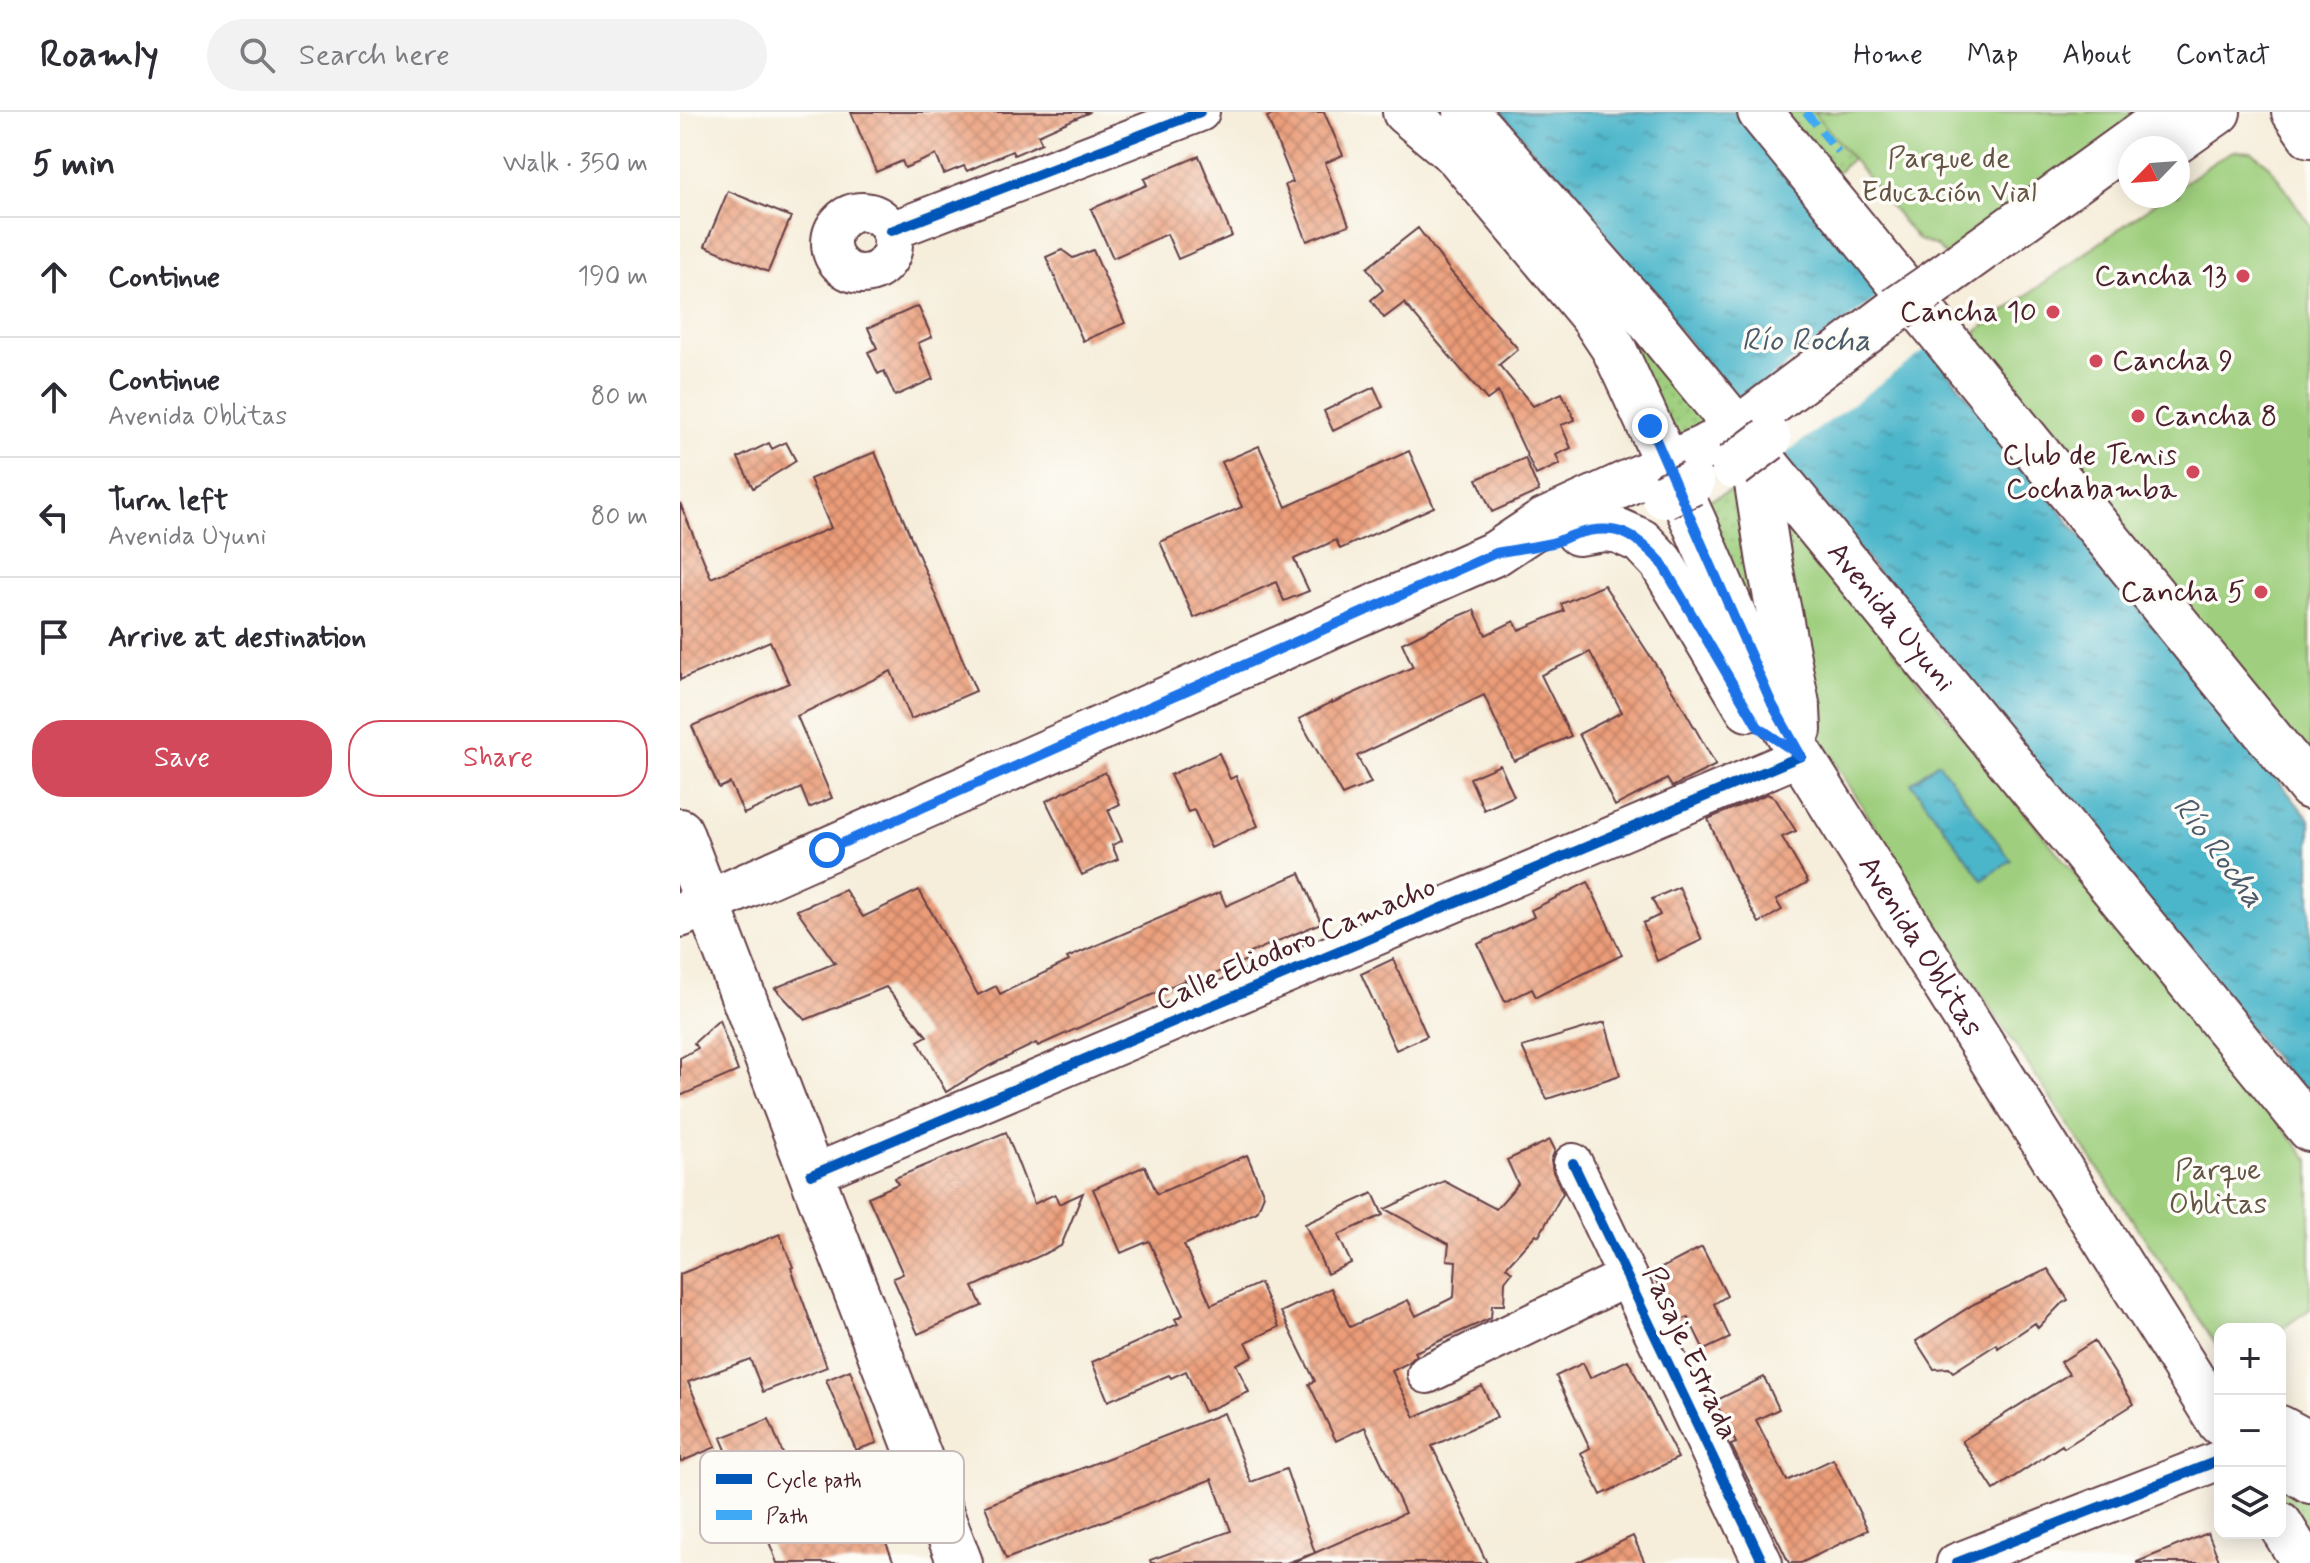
<!DOCTYPE html>
<meta charset="utf-8">
<style>
body{margin:0;font-family:Mynerve,sans-serif;background:#f2f2f3;color:#2b2b33}
.controls{position:absolute;right:24px;bottom:24px;display:grid;overflow:hidden;border-radius:16px;box-shadow:0 4px 20px #0003}
.controls button{width:72px;height:72px;display:grid;place-items:center;padding:0;border:0;border-bottom:2px solid #e1e1e2;background:#fff;color:#2b2b33;font:40px sans-serif}
.compass{position:absolute;left:1438px;top:24px;width:72px;height:72px;border-radius:50%;background:#fff;box-shadow:0 4px 20px #0003;rotate:245deg}
.stop{position:absolute;width:24px;height:24px;margin:-18px;border:6px solid #1a73e8;border-radius:50%;background:#fff}
.stop.end{background:#1a73e8;border-color:#fff;box-shadow:0 2px 8px #0008}
.list{margin:0;padding:0;list-style:none}
h2{display:flex;justify-content:space-between;align-items:center;height:104px;margin:0;padding:0 32px;font-size:34px}
h2 small{font-size:26px;font-weight:400;color:#7c7c81}
.list li{display:grid;grid-template-columns:52px 1fr auto;gap:24px;align-items:center;box-sizing:border-box;height:120px;padding:0 32px;border-top:2px solid #e1e1e2}
.list b{display:block;font-size:30px;white-space:nowrap}
.list p{margin:0;font-size:26px;white-space:nowrap;color:#7c7c81}
.list em{font-size:26px;font-style:normal;color:#7c7c81}
.actions{display:flex;gap:16px;padding:24px 32px}
.actions a{flex:1;padding:18px 0;border:2px solid #d1495b;border-radius:32px;text-align:center;font-size:28px;color:#d1495b}
.actions .main{background:#d1495b;color:#fff}
.icon{flex:none;width:44px;height:44px;fill:none;stroke:currentColor;stroke-width:2;stroke-linecap:round;stroke-linejoin:round}
.map{position:relative;flex:none;width:1630px;height:1451px;overflow:hidden}
header{display:flex;align-items:center;gap:48px;box-sizing:border-box;height:112px;padding:0 40px;background:#fff;border-bottom:2px solid #e1e1e2}
header strong{font-size:38px}
nav{display:flex;gap:44px;margin-inline-start:auto;font-size:28px}
.search{width:560px;height:72px;background:#f2f2f3;display:flex;align-items:center;gap:20px;box-sizing:border-box;padding:0 28px;border-radius:44px;color:#7c7c81;font-size:30px}
main{display:flex}
aside{flex:1;background:#fff}
.map>svg:first-child{display:block}
</style>
<header>
<strong>Roamly</strong>
<div class="search"><svg class="icon" aria-label="search" viewBox="0 0 24 24"><circle cx="10" cy="10" r="6"/><path d="M15 15l6 6"/></svg>Search here</div>
<nav><a>Home</a><a>Map</a><a>About</a><a>Contact</a></nav>
</header>
<main>
<aside>
<h2>5 min<small>Walk · 350 m</small></h2>
<ul class="list">
<li><svg class="icon" aria-label="ahead" viewBox="0 0 24 24"><path d="M12 20V5M6 11l6-6 6 6"/></svg><div><b>Continue</b></div><em>190 m</em></li>
<li><svg class="icon" aria-label="ahead" viewBox="0 0 24 24"><path d="M12 20V5M6 11l6-6 6 6"/></svg><div><b>Continue</b><p>Avenida Oblitas</p></div><em>80 m</em></li>
<li><svg class="icon" aria-label="left" viewBox="0 0 24 24"><path d="M17 20v-9H6M10 6l-5 5 5 5"/></svg><div><b>Turn left</b><p>Avenida Uyuni</p></div><em>80 m</em></li>
<li><svg class="icon" aria-label="arrive" viewBox="0 0 24 24"><path d="M6 21V4h12l-3 4 3 4H6"/></svg><div><b>Arrive at destination</b></div></li>
</ul>
<div class="actions"><a class="main">Save</a><a>Share</a></div>
</aside>
<div class="map">
<svg width="1630" height="1451" viewBox="0 0 1630 1451">
<defs>
<pattern id="grass-dots" width="8" height="8" patternUnits="userSpaceOnUse" patternTransform="scale(2)"><rect width="8" height="8" fill="#9fcf7e"/><path d="M2 2h.1M6 6h.1" fill="none" stroke="#8ab16d" stroke-width="1.8" stroke-linecap="round"/></pattern>
<pattern id="water-ripples" width="26" height="14" patternUnits="userSpaceOnUse" patternTransform="scale(2)"><rect width="26" height="14" fill="#4cb6ca"/><path d="M2 4q2-2 4 0t4 0M15 11q2-2 4 0t4 0" fill="none" stroke="#4193a4"/></pattern>
<pattern id="building-cross-hatch" width="8" height="8" patternUnits="userSpaceOnUse" patternTransform="scale(2)"><rect width="8" height="8" fill="#eb9c78"/><path d="M0 0l8 8M0 8l8-8" fill="none" stroke="#c07f63"/></pattern>
</defs>
<rect width="100%" height="100%" fill="#fdfcf7"/>
<filter id="ink" filterUnits="userSpaceOnUse"><feTurbulence type="fractalNoise" baseFrequency=".0125" numOctaves="2"/><feDisplacementMap in="SourceGraphic" scale="16" xChannelSelector="R" yChannelSelector="G"/><feConvolveMatrix kernelMatrix="1 2 1 2 8 2 1 2 1" color-interpolation-filters="sRGB"/></filter>
<filter id="wash" filterUnits="userSpaceOnUse"><feTurbulence type="fractalNoise" baseFrequency=".006" numOctaves="4" result="noise"/><feDisplacementMap in="SourceGraphic" scale="32" xChannelSelector="R" yChannelSelector="G"/><feGaussianBlur stdDeviation="1.8" result="paint"/><feColorMatrix in="noise" values="0 0 0 0 0 0 0 0 0 0 0 0 0 0 0 0 0 1.4 0 .05"/><feComposite in="paint" operator="in"/></filter>
<g filter="url(#wash)">
<rect width="100%" height="100%" fill="#f6eedb"/>
<path fill="url(#grass-dots)" stroke="#747754" stroke-width="2" d="M749,0H768L1027,310L993,326Z
M1102,0H1134L1172,47L1155,63Z
M1064,373L1102,578L1021,392Z
M1600,1371L1612,1377L1630,1391V1430L1600,1382Z"/>
<path fill="#9fcf7e" stroke="#747754" stroke-width="2" d="M1134,0H1469L1267,146L1257,134L1238,128Z
M1553,39L1572,40L1589,53L1630,113V649L1286,227L1485,84H1498V75L1534,50Z
M1101,398L1340,695L1630,1049V1197L1600,1218L1540,1217V1238L1284,857L1132,614Z"/>
<path fill="url(#water-ripples)" stroke="#4b6a7a" stroke-width="2" d="M821,0H1055L1204,181L1630,708V990Z
M1258,650L1331,748L1303,768L1231,671Z"/>
<path fill="#f6eedb" d="M1207,178L1251,234L1099,346L1055,293Z"/>
<g id="blocks">
<path fill="url(#building-cross-hatch)" d="M171,0H410L358,23L362,31L334,43L332,39L287,59L284,54L264,62L256,43L225,56L222,49L196,60Z
M600,0H644L663,43L645,51L669,113L627,129L605,73L613,70L587,5Z
M519,44L552,124L498,147L487,122L433,146L411,97L467,73L464,67Z
M48,79L111,105L88,160L25,134Z
M738,116L772,161L838,237L819,253L853,294L882,281L895,308L881,313L891,336L876,343L880,352L856,363L818,280L807,288L724,191L704,206L691,188L703,178L687,156Z
M382,138L393,146L413,138L445,211L403,229L366,145Z
M238,194L252,225L238,231L253,267L215,284L204,259L198,262L188,240L197,236L188,216Z
M694,275L703,295L653,319L644,299Z
M106,330L116,349L73,376L58,346L89,331L92,337Z
M579,334L606,395L729,339L754,395L660,437L656,428L614,447L629,479L604,489L596,470L514,506L480,430L562,395L542,350Z
M195,340L296,579L231,607L211,559L117,604L152,686L129,696L121,676L64,702L50,671L39,676L12,614L109,571L90,529L0,568V391L31,466L151,416L130,367Z
M845,346L859,379L812,400L797,367Z
M924,473L1000,590L1036,653L992,675L987,667L935,694L899,622L942,600L910,540L861,563L891,624L834,649L804,583L677,644L691,671L662,683L619,607L652,590V591L733,555L722,531L767,509L794,498L806,523L834,509L839,518L884,499L881,492Z
M539,641L550,667L556,664L578,714L531,736L514,698L508,700L490,663Z
M820,653L834,684L804,698L790,666Z
M425,660L440,692L428,698L442,729L432,733L438,747L402,763L366,689Z
M1087,682L1095,686L1116,719L1102,725L1128,770L1096,788L1102,798L1079,811L1051,760L1028,707Z
M620,761L641,811L567,842L569,847L508,874L505,868L358,934L356,931L309,954L266,980L238,929L247,924L206,875L125,908L95,876L155,851L117,798L165,778L183,805L239,778L298,883L316,874L320,882L389,849L387,846L540,780L546,794Z
M908,770L942,843L856,885L852,877L825,890L798,832L854,805L851,798Z
M999,775L1022,828L977,849L963,811L980,803L972,787Z
M713,847L747,924L716,938L681,862Z
M39,908L58,959L0,984V946L18,936L14,931Z
M925,910L940,963L867,987L842,935Z
M326,1020L354,1092L375,1082L379,1092L403,1081L381,1134L293,1175L302,1194L238,1222L213,1166L223,1162L188,1085L218,1072L215,1066Z
M870,1028L875,1038L871,1048L873,1060L883,1081L859,1124L856,1122L826,1155L832,1160L825,1169L824,1193H812L811,1206L735,1240L737,1243L728,1251L712,1259L735,1305L802,1274L817,1305L752,1334L807,1451H612L725,1401L685,1315L656,1329L629,1272L635,1269L601,1200L651,1176L670,1215L728,1188L736,1204L774,1185L776,1149L767,1148L769,1132L705,1097L764,1069L816,1097L838,1072L827,1048Z
M567,1043L584,1083L577,1100L504,1133L531,1193L580,1171L599,1215L566,1230L573,1244L556,1252L569,1280L524,1300L506,1259L491,1266L489,1263L428,1289L412,1250L498,1212L495,1207L503,1203L469,1129L441,1141L413,1077L465,1054L477,1082Z
M693,1081L703,1103L658,1123L671,1151L647,1162L625,1112Z
M100,1122L113,1155L111,1156L147,1255L83,1280L70,1247L8,1270L36,1335L0,1350V1162Z
M1022,1135L1047,1184L1034,1192L1050,1226L1024,1238L1008,1205L997,1210L972,1161Z
M1368,1157L1388,1188L1379,1194L1358,1216L1355,1211L1318,1236L1317,1232L1273,1260L1269,1256L1254,1257L1236,1229L1294,1192Z
M1414,1229L1454,1292L1384,1336L1382,1333L1314,1378L1282,1329L1389,1262L1381,1250Z
M948,1248L998,1346L921,1383L901,1341L910,1336L876,1264L903,1251L910,1266Z
M170,1258L197,1331L176,1338L146,1268Z
M1084,1265L1099,1297L1076,1308L1107,1369L1153,1347L1188,1418L1121,1451H1109L1051,1333L1056,1331L1035,1289Z
M544,1301L571,1370L606,1357L635,1441L606,1451H471L470,1448L551,1419L532,1367L326,1447L305,1394Z
M89,1307L116,1374L187,1346L208,1401L196,1405L214,1451H97L71,1382L65,1384L41,1326Z
M1528,1421L1540,1451H1457V1450Z
M953,1424L965,1451H896Z"/>
</g>
</g>
<g filter="url(#ink)">
<use href="#blocks" fill-opacity="0" stroke="#643e45" stroke-width="2"/>
<g fill="none" stroke-linecap="round" stroke-linejoin="round">
<defs>
<path id="minor" d="M151 131a31 31 0 1 1 62 0a31 31 0 1 1-62 0Z
M211,119L520,0
M893,1051L1083,1451
M131,1063L1121,644
M747,1262L947,1165
M1600,1354L1630,1372
M1276,1451L1540,1348"/>
<g id="major">
<path id="s1" d="M725,0L778,44L912,204L934,237L1014,410L1092,592L1121,644L1540,1311"/>
<path id="s2" d="M786,0L970,210L1630,1017"/>
<path d="M1080,0L1630,675"/>
<path d="M1614,0L1630,23"/>
<path d="M1487,36L1538,0"/>
<path d="M1249,175L1492,0"/>
<path d="M1072,306L1217,197"/>
<path d="M1072,339L1089,449L1118,597L1119,618"/>
<path d="M1001,346L1038,329"/>
<path d="M898,421L924,417L939,419L961,429L981,450L1068,597"/>
<path d="M0,719L280,1451"/>
<path d="M0,803L816,441L864,409L973,359"/>
<path d="M1600,1316L1630,1332"/>
<path d="M1600,1412L1624,1451"/>
</g>
</defs>
<use href="#minor" stroke="#643e45" stroke-width="42"/>
<use href="#major" stroke="#643e45" stroke-width="48"/>
<use href="#minor" stroke="#fff" stroke-width="38"/>
<use href="#major" stroke="#fff" stroke-width="44"/>
<defs>
<path id="major-bridge" d="M1217,197L1249,175
M1053,354L1089,327
M984,384L1012,371"/>
</defs>
<use href="#major-bridge" stroke="#643e45" stroke-width="48" stroke-linecap="butt"/>
<use href="#major-bridge" stroke="#fff" stroke-width="44"/>
<path stroke="#3fa9f5" stroke-width="8" stroke-dasharray="16 8" stroke-linecap="butt" d="M1126,0L1158,40"/>
<defs>
<path id="cycleway" d="M211,119L520,0
M893,1051L1083,1451
M131,1063L1121,644
M1276,1451L1540,1348"/>
</defs>
<use href="#cycleway" stroke="#fdfcf7" stroke-width="15"/>
<use href="#cycleway" stroke="#0057b8" stroke-width="10"/>
</g>
</g>
<g fill="none" stroke-linecap="round" stroke-linejoin="round" filter="url(#ink)">
<path stroke="#1a73e8" stroke-width="10" d="M147,738L816,441C835,437 854,435 872,431C881,429 888,424 896,422C936,410 955,422 981,450L1078,615L1121,644L1092,592L970,314"/>
</g>
<g fill="#d1495b" stroke="#fdfcf7" stroke-width="3">
<circle cx="1563" cy="164" r="8"/>
<circle cx="1373" cy="200" r="8"/>
<circle cx="1416" cy="249" r="8"/>
<circle cx="1458" cy="304" r="8"/>
<circle cx="1513" cy="360" r="8"/>
<circle cx="1581" cy="480" r="8"/>
</g>
<g text-anchor="middle" dominant-baseline="central" stroke-width="7" stroke-linejoin="round" paint-order="stroke">
<g font-size="30" fill="#645444" stroke="#fdfcf7">
<text x="1269" y="46">Parque de<tspan x="1269" dy="34">Educación Vial</tspan></text>
<text x="1538" y="1058">Parque<tspan x="1538" dy="34">Oblitas</tspan></text>
</g>
<g font-size="30" fill="#4a1f2b" stroke="#fdfcf7" text-anchor="end">
<text x="1547" y="164">Cancha 13</text>
<text x="1357" y="200">Cancha 10</text>
<text x="1432" y="249" text-anchor="start">Cancha 9</text>
<text x="1474" y="304" text-anchor="start">Cancha 8</text>
<text x="1497" y="343">Club de Tenis<tspan x="1497" dy="34">Cochabamba</tspan></text>
<text x="1565" y="480">Cancha 5</text>
</g>
<g font-size="30" fill="#4a1f2b" stroke="#fdfcf7">
<text stroke="none"><textPath href="#s2" startOffset="660">Avenida Uyuni</textPath></text>
<text transform="translate(616 832) rotate(-23)">Calle Eliodoro Camacho</text>
<text stroke="none"><textPath href="#s1" startOffset="990">Avenida Oblitas</textPath></text>
<text transform="translate(1010 1241) rotate(65)">Pasaje Estrada</text>
</g>
<g font-size="32" font-style="italic" fill="#4b5b6b" stroke="#fdfcf7">
<text x="1126" y="229">Río Rocha</text>
<text transform="translate(1538 740) rotate(53)">Río Rocha</text>
</g>
</g>
<rect x="20" y="1339" width="264" height="92" rx="12" fill="#fdfcf7" stroke="#c7baba" stroke-width="2"/>
<rect x="36" y="1362" width="36" height="10" fill="#0057b8"/>
<rect x="36" y="1398" width="36" height="10" fill="#3fa9f5"/>
<g font-size="22" fill="#4a1f2b">
<text x="86" y="1375">Cycle path</text>
<text x="86" y="1411">Path</text>
</g>
</svg>
<div class="controls">
<button>+</button>
<button>−</button>
<button><svg class="icon" aria-label="layers" viewBox="0 0 24 24"><path d="M12 4l9 5-9 5-9-5zM3 14l9 5 9-5"/></svg></button>
</div>
<svg class="compass" viewBox="-18 -18 36 36"><path d="M0-13l5 13h-10z" fill="#e53935"/><path d="M0 13l5-13h-10z" fill="#7c7c81"/></svg>
<div class="stop" style="left:147px;top:738px"></div>
<div class="stop end" style="left:970px;top:314px"></div>
</div>
</main>
